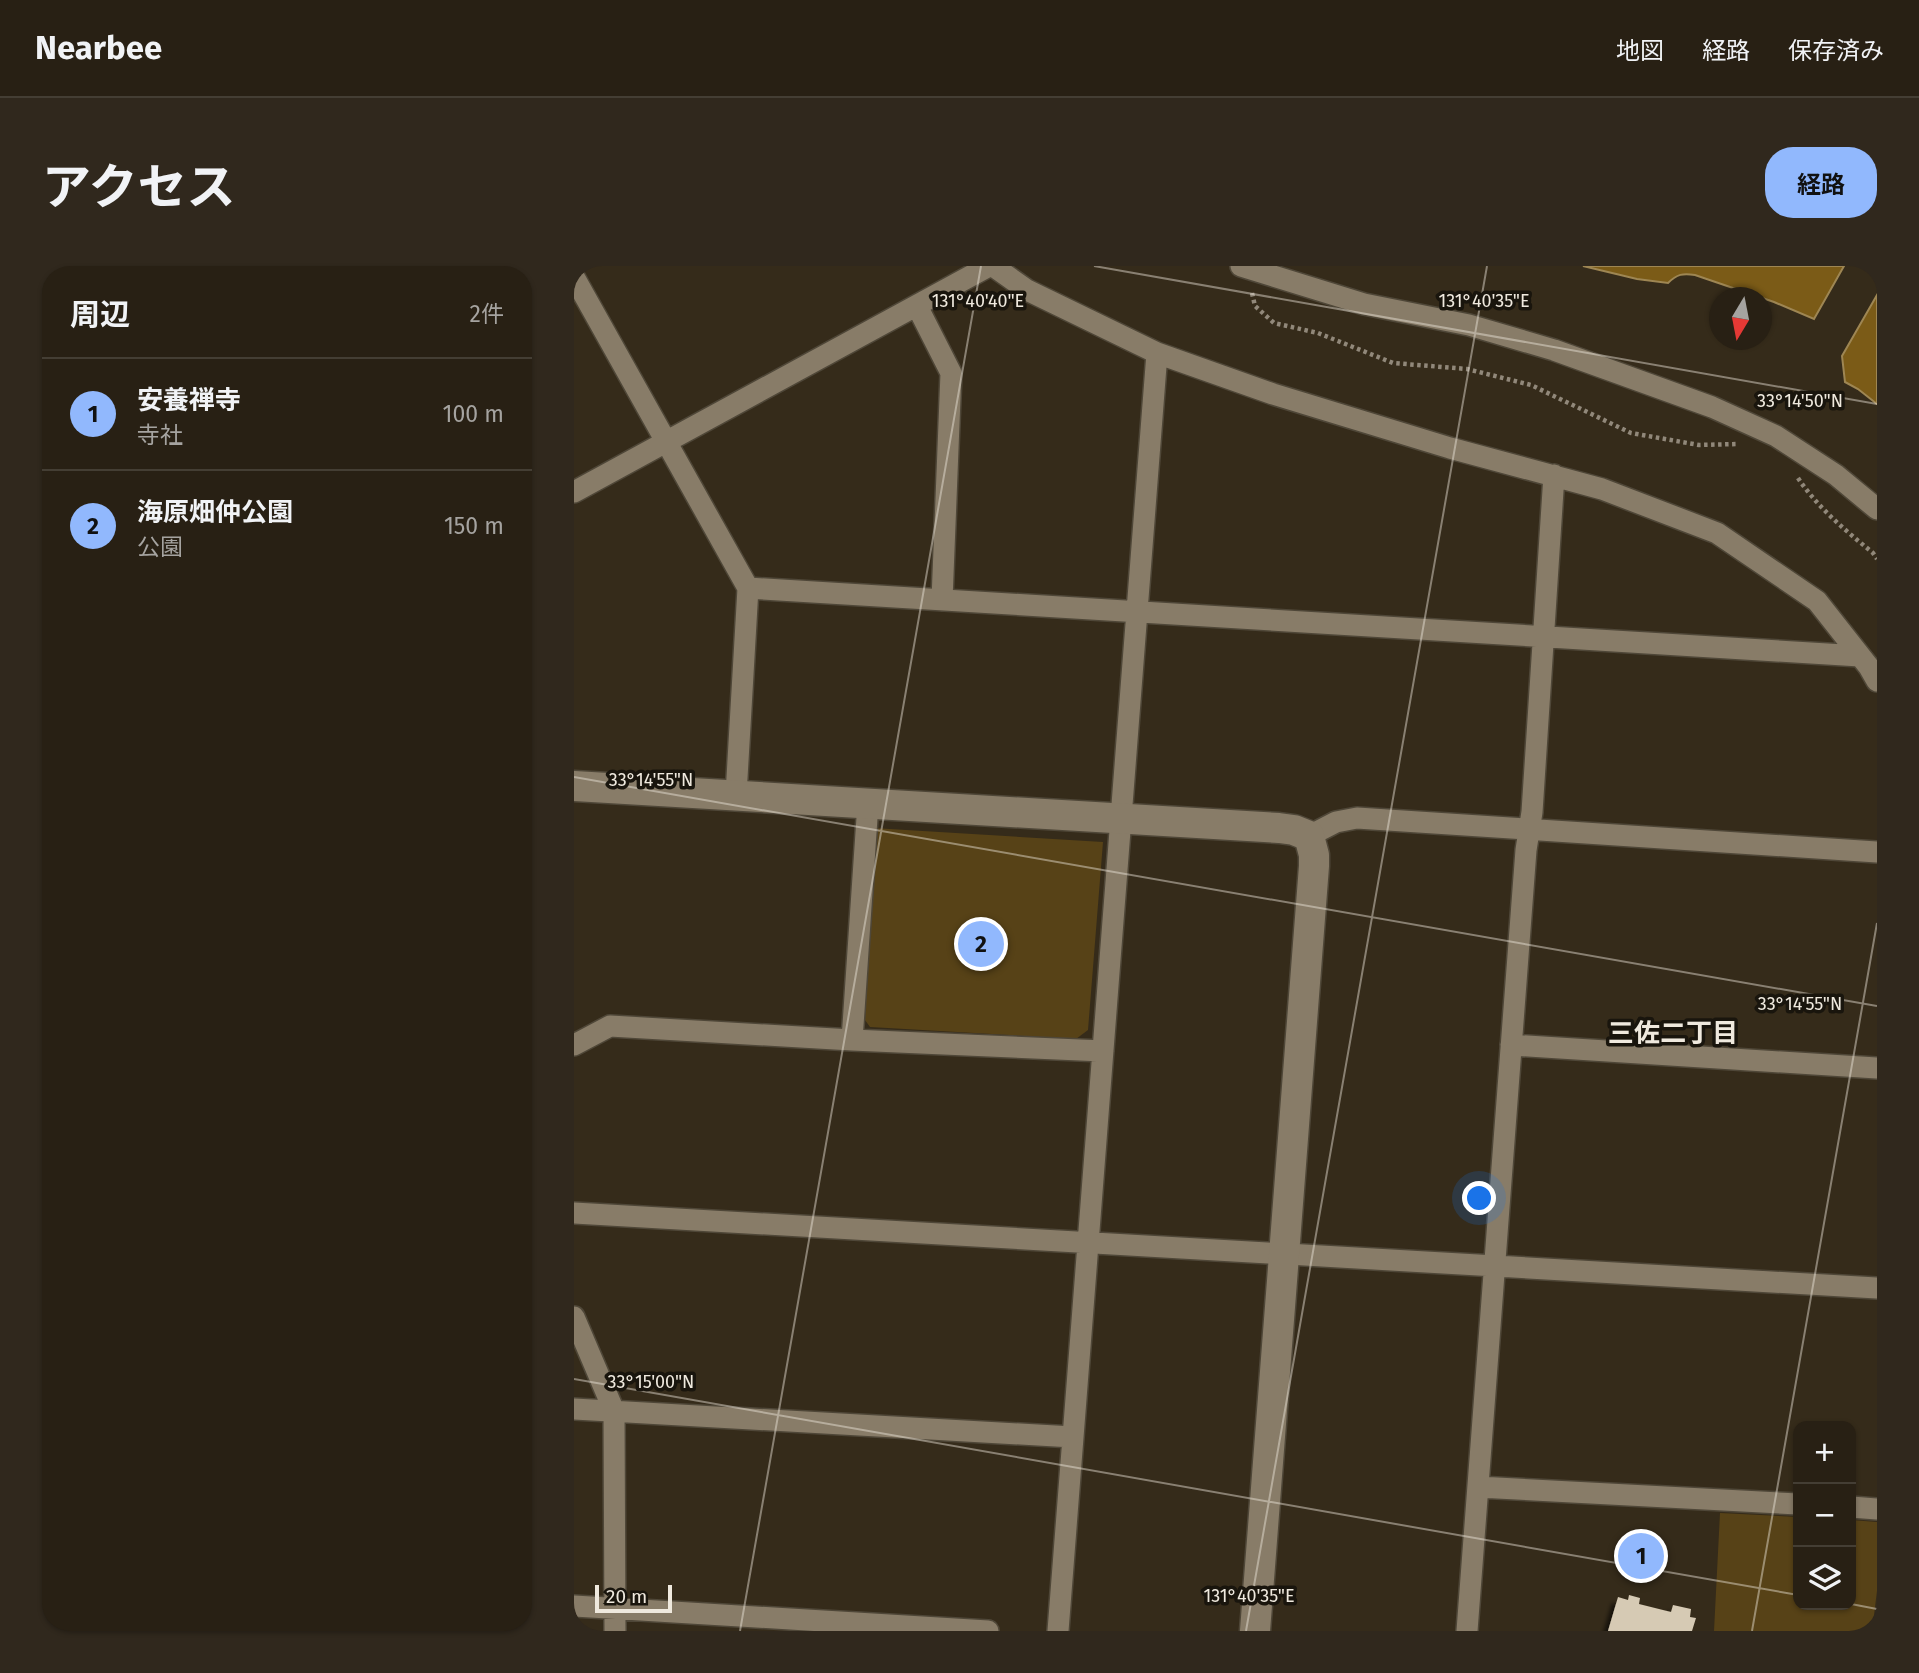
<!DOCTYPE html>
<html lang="ja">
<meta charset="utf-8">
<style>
body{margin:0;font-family:"Fira Sans","Noto Sans JP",sans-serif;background:#30281d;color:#f1f3f6}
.controls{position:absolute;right:21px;bottom:21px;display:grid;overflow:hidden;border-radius:14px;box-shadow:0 2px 5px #0004}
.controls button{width:63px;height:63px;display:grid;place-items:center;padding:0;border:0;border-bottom:2px solid #443e34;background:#282014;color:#f1f3f6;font:35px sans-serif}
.compass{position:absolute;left:1135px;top:21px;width:63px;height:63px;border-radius:50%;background:#282014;box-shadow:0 2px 5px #0004;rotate:190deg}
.scale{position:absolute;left:21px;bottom:18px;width:77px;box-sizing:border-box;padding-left:7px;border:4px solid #efe9de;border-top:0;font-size:19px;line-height:24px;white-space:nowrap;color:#efe9de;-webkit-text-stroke:5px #19150d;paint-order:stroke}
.you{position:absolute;left:906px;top:933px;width:24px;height:24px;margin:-18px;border:5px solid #fff;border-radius:50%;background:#1a73e8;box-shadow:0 0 0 10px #1a73e833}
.badge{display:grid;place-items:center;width:46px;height:46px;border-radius:50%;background:#91b8fd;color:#111;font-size:23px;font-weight:700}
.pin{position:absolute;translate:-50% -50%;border:4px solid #fff;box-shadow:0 2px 7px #0006}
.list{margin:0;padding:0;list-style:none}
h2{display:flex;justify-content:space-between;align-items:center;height:91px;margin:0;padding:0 28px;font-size:30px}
h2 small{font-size:23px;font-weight:400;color:#a5a3a0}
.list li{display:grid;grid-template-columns:46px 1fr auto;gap:21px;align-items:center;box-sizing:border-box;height:112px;padding:0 28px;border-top:2px solid #443e34}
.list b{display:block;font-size:26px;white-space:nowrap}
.list p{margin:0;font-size:23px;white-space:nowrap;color:#a5a3a0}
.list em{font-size:23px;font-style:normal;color:#a5a3a0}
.icon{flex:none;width:38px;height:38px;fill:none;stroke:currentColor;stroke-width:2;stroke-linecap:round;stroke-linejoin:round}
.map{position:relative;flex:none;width:1303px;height:1365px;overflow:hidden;border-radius:28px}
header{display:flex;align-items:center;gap:42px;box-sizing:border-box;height:98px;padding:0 35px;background:#282014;border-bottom:2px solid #443e34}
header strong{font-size:33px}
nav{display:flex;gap:38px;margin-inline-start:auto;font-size:24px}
.intro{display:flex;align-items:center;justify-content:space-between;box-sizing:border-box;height:168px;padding:0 42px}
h1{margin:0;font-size:49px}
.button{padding:18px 32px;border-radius:28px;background:#91b8fd;color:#111;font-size:24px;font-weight:700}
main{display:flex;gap:42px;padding:0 42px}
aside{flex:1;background:#282014;border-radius:28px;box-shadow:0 2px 5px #0004}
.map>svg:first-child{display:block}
</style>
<header>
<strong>Nearbee</strong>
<nav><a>地図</a><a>経路</a><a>保存済み</a></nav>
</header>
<div class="intro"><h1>アクセス</h1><a class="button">経路</a></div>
<main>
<aside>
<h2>周辺<small>2件</small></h2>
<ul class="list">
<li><span class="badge">1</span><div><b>安養禅寺</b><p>寺社</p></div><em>100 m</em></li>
<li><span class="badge">2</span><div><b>海原畑仲公園</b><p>公園</p></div><em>150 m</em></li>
</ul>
</aside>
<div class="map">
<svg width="1303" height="1365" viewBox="0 0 1303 1365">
<defs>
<filter id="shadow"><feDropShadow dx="-6" dy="6" stdDeviation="2" flood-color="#0009"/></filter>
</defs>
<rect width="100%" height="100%" fill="#352b1a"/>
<path fill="#574217" d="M299,562L529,576L514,764L502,773L296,761L291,754Z
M1146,1247L1224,1251V1339H1277V1254L1303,1256V1325L1298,1365H1140Z"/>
<path fill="#7b5b17" stroke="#9e8653" stroke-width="2" d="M1009,0H1270L1240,53L1200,36L1121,9C1109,7 1103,8 1094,17L1063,13Z
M1303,29V138L1284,123L1271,116L1268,90Z"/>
<path fill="#d6cab4" filter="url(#shadow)" d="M1055,1329L1066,1332L1065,1338L1097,1346L1099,1339L1117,1343L1116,1351L1122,1352L1118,1365H1034L1044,1331L1054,1334Z"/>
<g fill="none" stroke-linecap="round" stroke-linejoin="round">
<defs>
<path id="street" d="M419,0L453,24L583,87L699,128L876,182L1028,223L1143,267L1243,335L1295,401L1303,415
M667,0L790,38L895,59L980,84L1138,141L1202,170L1262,209L1303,243
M0,11L174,322L162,529
M343,40L377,107L368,334
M0,226L415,0
M174,322L1286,390
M735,570L762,556L783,552L1303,586
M278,774L294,537
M0,779L36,760L278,774L529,785
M937,779L1303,802
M0,947L1303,1022
M0,1051L40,1145L41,1365
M0,1143L499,1171
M904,1221L1224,1238
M1277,1241L1303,1243
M0,1340L414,1365
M484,1365L583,87
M893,1365L952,584L958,546L980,209"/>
<path id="secondary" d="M0,520L705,562L720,564L735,570L740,589V600L681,1365"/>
</defs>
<use href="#street" stroke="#4f4738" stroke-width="24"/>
<use href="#secondary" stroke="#4f4738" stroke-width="33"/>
<path stroke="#91887a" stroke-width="4.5" stroke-dasharray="3.5 3.5" stroke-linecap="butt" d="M678,27L681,40L700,57L744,67L819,97L893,103L957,119L1057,167L1125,179L1163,178
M1224,212C1244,242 1271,264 1299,287L1303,293"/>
<use href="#street" stroke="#887c68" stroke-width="21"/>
<use href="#secondary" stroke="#887c68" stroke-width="30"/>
</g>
<path fill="none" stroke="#efe9de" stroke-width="2" stroke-opacity="0.45" d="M520,0L1303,138M0,511L1303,740M0,1113L1224,1329M1277,1338L1303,1343M166,1365L407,0M672,1365L913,0M1178,1365L1303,657"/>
<g text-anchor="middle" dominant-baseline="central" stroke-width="7" stroke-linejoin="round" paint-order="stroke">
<g font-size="26" font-weight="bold" fill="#efe9de" stroke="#19150d">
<text x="1099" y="767">三佐二丁目</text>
</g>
</g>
<g font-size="18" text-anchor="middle" fill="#efe9de" stroke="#19150d" stroke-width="7" stroke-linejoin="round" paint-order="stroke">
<text x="404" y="41">131°40'40"E</text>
<text x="910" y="41">131°40'35"E</text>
<text x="1226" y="141">33°14'50"N</text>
<text x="77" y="520">33°14'55"N</text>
<text x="1226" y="744">33°14'55"N</text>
<text x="77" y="1122">33°15'00"N</text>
<text x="675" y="1336">131°40'35"E</text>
</g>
</svg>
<div class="controls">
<button>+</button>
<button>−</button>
<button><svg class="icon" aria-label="layers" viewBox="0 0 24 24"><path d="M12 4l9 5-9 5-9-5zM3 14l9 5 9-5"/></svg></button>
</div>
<svg class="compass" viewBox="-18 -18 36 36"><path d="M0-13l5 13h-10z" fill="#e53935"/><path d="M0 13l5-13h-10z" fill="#a5a3a0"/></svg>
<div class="scale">20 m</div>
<div class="you"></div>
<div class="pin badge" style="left:1067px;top:1290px">1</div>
<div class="pin badge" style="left:407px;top:678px">2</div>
</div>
</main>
